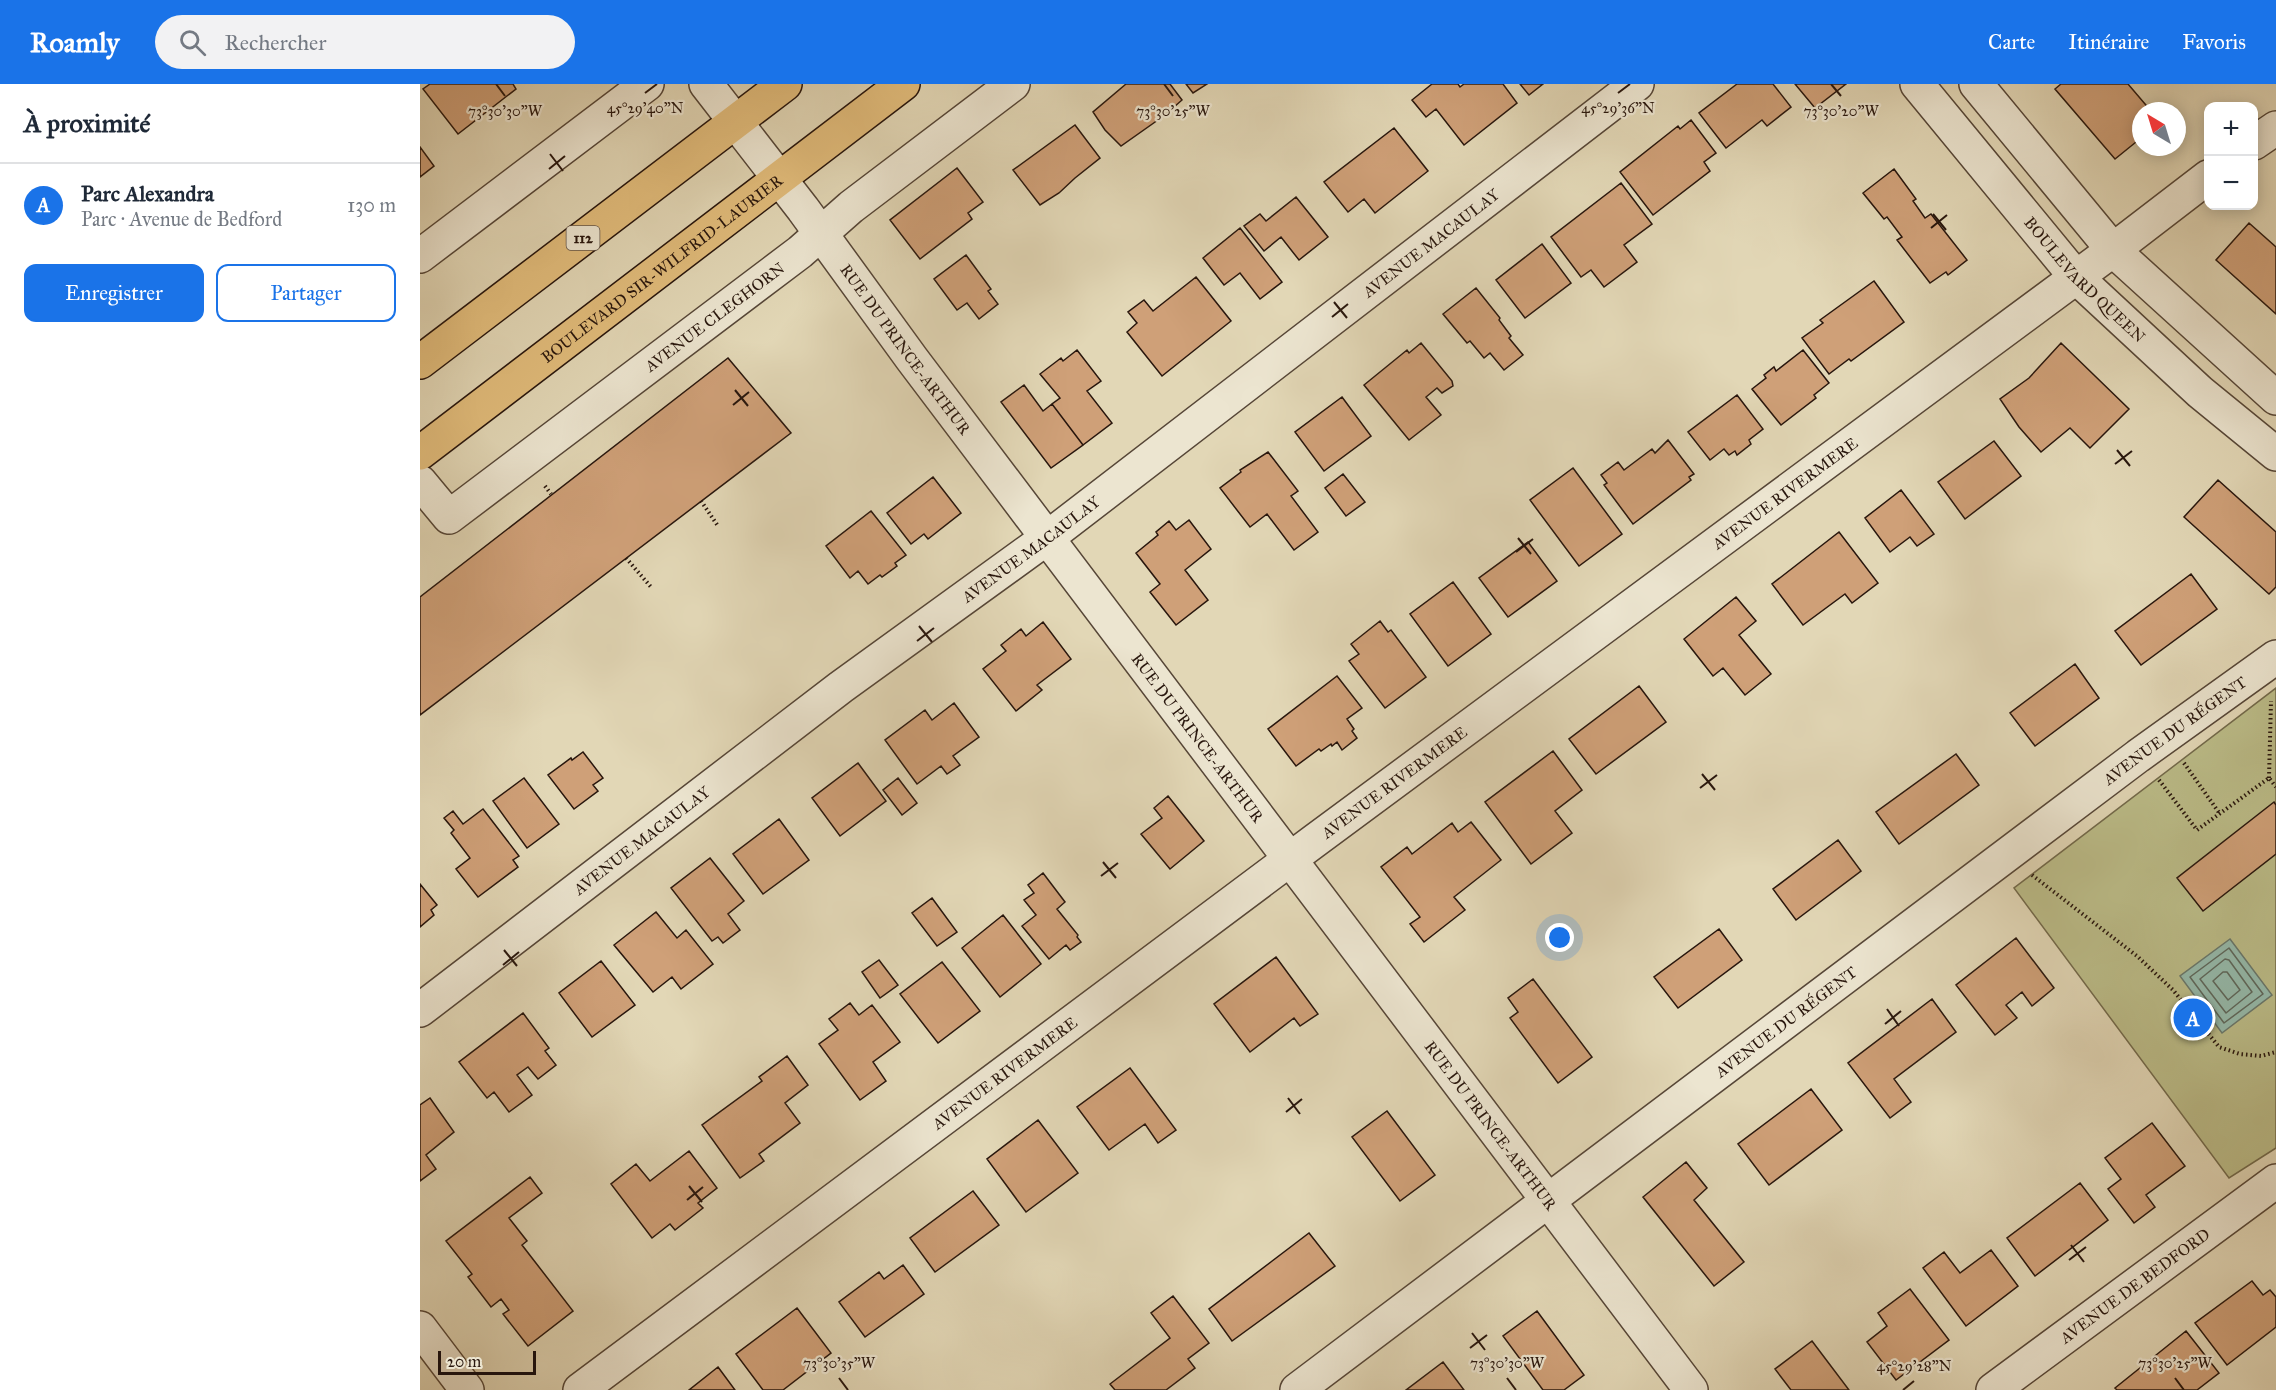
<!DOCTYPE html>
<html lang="fr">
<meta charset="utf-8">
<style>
body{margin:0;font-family:"IM FELL Great Primer",serif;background:#f2f2f3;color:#1f2937}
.controls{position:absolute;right:18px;top:18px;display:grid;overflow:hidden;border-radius:12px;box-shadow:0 3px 15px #0003}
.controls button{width:54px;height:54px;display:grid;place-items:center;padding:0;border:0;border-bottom:2px solid #e0e1e3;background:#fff;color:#1f2937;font:30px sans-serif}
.compass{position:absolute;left:1712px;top:18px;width:54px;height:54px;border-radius:50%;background:#fff;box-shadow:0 3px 15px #0003;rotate:322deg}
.scale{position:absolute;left:18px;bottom:15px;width:98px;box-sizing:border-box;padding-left:6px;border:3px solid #28160d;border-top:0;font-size:16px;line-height:21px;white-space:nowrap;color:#28160d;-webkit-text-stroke:4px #ece5d0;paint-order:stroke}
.you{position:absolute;left:1140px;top:854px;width:21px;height:21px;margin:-15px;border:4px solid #fff;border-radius:50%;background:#1a73e8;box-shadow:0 0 0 9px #1a73e833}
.badge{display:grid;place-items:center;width:39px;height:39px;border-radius:50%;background:#1a73e8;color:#fff;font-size:20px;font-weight:700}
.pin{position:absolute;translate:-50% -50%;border:3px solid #fff;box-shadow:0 2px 6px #0006}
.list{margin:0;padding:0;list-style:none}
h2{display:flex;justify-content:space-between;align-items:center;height:78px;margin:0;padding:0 24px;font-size:26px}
h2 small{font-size:20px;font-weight:400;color:#747a83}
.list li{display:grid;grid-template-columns:39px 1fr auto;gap:18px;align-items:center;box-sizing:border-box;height:84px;padding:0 24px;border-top:2px solid #e0e1e3}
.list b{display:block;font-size:22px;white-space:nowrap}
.list p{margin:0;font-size:20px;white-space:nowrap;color:#747a83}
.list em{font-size:20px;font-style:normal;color:#747a83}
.actions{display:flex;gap:12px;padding:18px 24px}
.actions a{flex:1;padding:14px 0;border:2px solid #1a73e8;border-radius:12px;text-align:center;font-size:21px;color:#1a73e8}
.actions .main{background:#1a73e8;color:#fff}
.icon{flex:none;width:33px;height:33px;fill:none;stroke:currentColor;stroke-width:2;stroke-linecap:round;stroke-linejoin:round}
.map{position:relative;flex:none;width:1856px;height:1306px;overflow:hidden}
header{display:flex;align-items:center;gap:36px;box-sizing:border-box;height:84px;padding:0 30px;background:#1a73e8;color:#fff}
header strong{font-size:28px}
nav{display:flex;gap:33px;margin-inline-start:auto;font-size:21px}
.search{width:420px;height:54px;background:#f2f2f3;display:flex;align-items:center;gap:15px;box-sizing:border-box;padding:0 21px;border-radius:33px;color:#747a83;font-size:22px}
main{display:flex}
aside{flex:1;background:#fff}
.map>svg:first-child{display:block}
</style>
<header>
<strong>Roamly</strong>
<div class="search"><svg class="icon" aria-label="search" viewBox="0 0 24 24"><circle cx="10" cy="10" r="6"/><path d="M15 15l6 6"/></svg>Rechercher</div>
<nav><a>Carte</a><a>Itinéraire</a><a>Favoris</a></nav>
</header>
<main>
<aside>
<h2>À proximité<small></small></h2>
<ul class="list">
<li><span class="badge">A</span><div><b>Parc Alexandra</b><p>Parc · Avenue de Bedford</p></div><em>130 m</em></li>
</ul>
<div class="actions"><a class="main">Enregistrer</a><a>Partager</a></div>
</aside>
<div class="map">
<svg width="1856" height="1306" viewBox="0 0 1856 1306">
<rect width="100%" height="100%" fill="#e2d7b6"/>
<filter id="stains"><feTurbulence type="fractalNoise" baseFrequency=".00333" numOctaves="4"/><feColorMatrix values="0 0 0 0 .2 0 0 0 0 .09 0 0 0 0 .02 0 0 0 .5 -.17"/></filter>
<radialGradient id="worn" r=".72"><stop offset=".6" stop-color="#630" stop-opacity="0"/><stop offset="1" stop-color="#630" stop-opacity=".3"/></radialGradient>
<path fill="#bbbc88" stroke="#72694a" stroke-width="1.5" d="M1856,604V1064L1809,1094L1594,804Z"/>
<path fill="#95baab" stroke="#69786c" stroke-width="1.5" d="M1810,855L1852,911L1802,949L1760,892Z"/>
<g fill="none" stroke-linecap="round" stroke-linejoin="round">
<path stroke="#5e685c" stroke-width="1.5" d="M1809,864L1843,910L1804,939L1770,893Z
M1805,875L1809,876L1832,908L1806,929L1780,895Z
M1803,888H1807L1820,906L1808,916L1793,897Z"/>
</g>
<path fill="#cfa078" stroke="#28160d" stroke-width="1.5" d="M10,0H93L96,5L38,50L3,5Z
M706,0H750L762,16L745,31L701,62L685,46L673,28Z
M766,0H787L773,9Z
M1012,0H1038L1040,3L1044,0H1083L1097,19L1044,61L1016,25L1006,33L992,16Z
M1100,0H1123L1109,11Z
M1317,0H1353L1371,23L1347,42L1342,36L1306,64L1279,29Z
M1375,0H1426L1395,24Z
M1641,0H1708L1731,27H1721V54L1695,75L1635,5Z
M1271,36L1296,69L1284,78L1290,87L1233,131L1200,88L1258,42L1260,45Z
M655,41L680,74L655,94L639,109L620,121L593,86Z
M974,44L1008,87L955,129L944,115L928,128L904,98Z
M0,63L14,82L0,93Z
M537,84L563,118L548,129L552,135L500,175L470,136Z
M1474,85L1496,115L1493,117L1505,134L1511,130L1547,176L1528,191L1526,188L1510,199L1477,156L1482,153L1467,133L1464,135L1443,109Z
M1201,99L1232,140L1204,161L1217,178L1184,203L1171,186L1161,193L1131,153Z
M876,113L908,153L879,176L861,153L844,167L824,142L840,130L846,137Z
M1829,139L1856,163V230L1796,176Z
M820,144L862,198L840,215L820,189L804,201L783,174Z
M1122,160L1151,199L1105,234L1076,196Z
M546,171L571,205L568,207L578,220L559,235L547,219L537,226L514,195Z
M776,193L811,237L742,292L707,248L717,239L708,228L724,216L733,227Z
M1454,197L1484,238L1431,277L1429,275L1409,290L1382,254L1403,239L1400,236Z
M1056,204L1080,234L1079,236L1091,252L1089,254L1103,271L1084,286L1070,269L1064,274L1050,257L1047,259L1023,230Z
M1001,259L1032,297L1033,302L1022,309L1017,304L1006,313L1021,331L989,356L944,301L987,266L989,269Z
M1641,259L1709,325L1670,364L1650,344L1621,368L1599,343L1580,315L1609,294Z
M657,266L681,297L667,307L692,339L663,361L632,320L640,314L620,290L641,274L643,277Z
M1383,266L1409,299L1394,311L1396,314L1361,341L1332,305L1346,294L1344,291L1354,283L1356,287Z
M308,274L371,349L0,631V513Z
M604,301L623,327L632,320L663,361L631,384L581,318Z
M1317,311L1343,345L1329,356L1331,360L1317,371L1315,367L1309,371L1304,365L1290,376L1268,348Z
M922,313L951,352L904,387L875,348Z
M1248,356L1274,390L1269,393L1271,396L1213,440L1184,401L1187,399L1181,391L1198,378L1204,386L1232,365L1235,369Z
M1574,357L1601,392L1545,435L1518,398Z
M848,368L878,407L871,412L898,448L874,466L847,430L830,443L800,404L821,388L820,386Z
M1153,384L1202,450L1159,482L1110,416Z
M923,390L945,418L926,432L905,404Z
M513,393L541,429L508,455L504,450L491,460L467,429Z
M1798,396L1856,448V503L1849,510L1764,433Z
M1481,406L1514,450L1497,462L1490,453L1470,468L1445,434Z
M451,427L486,471L475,479L477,482L462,493L460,491L448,500L438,487L430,494L406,462Z
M769,436L791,465L765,486L788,516L756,541L730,508L740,500L716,469L738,451L736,448L749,437L756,446Z
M1419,448L1458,499L1432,519L1425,510L1383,541L1352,500Z
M1108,458L1137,497L1088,533L1059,494Z
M1771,490L1797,525L1721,581L1695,547Z
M1033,498L1071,550L1028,582L990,530Z
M1316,513L1336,537L1319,551L1351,590L1325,611L1303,584L1293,592L1264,555Z
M960,537L968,548L971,546L1006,593L965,624L929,577L939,570L931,560Z
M623,538L651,575L617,601L622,606L596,627L563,585L586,567L581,561L601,545L606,552Z
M1655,580L1679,614L1615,662L1590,629Z
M917,592L942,624L927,635L934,645L932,647L937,654L922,666L917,658L912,662L911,660L901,667L899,665L876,682L848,645Z
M1219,602L1246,638L1176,690L1149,655Z
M534,619L559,653L533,672L540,681L527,690L521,682L497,700L465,656L505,626L512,636Z
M1133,667L1162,706L1135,727L1152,749L1111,780L1065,718Z
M163,668L183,694L173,701L178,707L154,725L128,691L151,674L152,676Z
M1536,670L1559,701L1479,760L1456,728Z
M438,679L466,717L420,752L392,714Z
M104,694L139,740L107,764L73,717Z
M478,694L497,719L482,731L463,706Z
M748,712L784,757L750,785L721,750L742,734L734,724Z
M1854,718L1856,721V770L1783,827L1757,794Z
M63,725L99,772L93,776L98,783L58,813L36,785L50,774L31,749L34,746L24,734L33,727L43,740Z
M359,735L389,776L343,810L313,770Z
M1051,738L1081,776L1034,813L1045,826L1004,858L990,840L1000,833L961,783L987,763L992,770L1032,739L1038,748Z
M1418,756L1441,787L1376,836L1353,805Z
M290,774L324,817L308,830L320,846L303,859L298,853L292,857L251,804Z
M623,789L645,818L637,825L658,851L657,853L661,858L650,866L646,861L629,875L602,842L616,831L604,816L614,809L608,801Z
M0,800L17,821L11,826L14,831L0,843Z
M512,814L537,848L517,862L492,829Z
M236,828L257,854L266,846L293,880L261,905L252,893L233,908L194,861Z
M583,831L621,880L580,913L542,864Z
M1299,845L1322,876L1258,924L1234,893Z
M1596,854L1634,904L1612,922L1602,908L1586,921L1597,934L1575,951L1536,901Z
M856,873L898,930L880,942L874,934L830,968L794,920Z
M459,876L478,901L460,914L442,888Z
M181,877L215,921L172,953L139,909Z
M522,878L560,927L518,959L480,910Z
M1113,895L1172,973L1138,999L1090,934L1098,928L1088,914Z
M1512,915L1536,948L1474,995L1491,1018L1470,1034L1428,979Z
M430,919L439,931L452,921L480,958L453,978L466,997L440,1016L399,960L418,946L409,935Z
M103,929L129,964L125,967L136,981L118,995L108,983L97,991L112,1011L89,1028L74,1008L67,1014L39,978Z
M367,972L388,1001L365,1019L380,1039L339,1070L344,1077L320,1094L282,1041L342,997L339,993Z
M710,984L756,1046L738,1059L725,1040L689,1066L657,1023Z
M1391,1005L1422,1046L1349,1101L1318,1060Z
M10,1014L34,1048L6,1071L16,1085L0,1097V1021Z
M967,1027L1015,1091L980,1117L932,1053Z
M618,1036L658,1089L606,1128L567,1075Z
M1732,1039L1765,1082L1726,1111L1735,1123L1714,1139L1688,1105L1701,1095L1685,1074Z
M269,1067L297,1104L278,1119L283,1124L255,1146L250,1140L232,1154L191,1100L216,1080L230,1097Z
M1266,1078L1287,1104L1274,1116L1324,1178L1294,1202L1223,1113Z
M110,1093L122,1109L89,1134L107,1157L102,1161L153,1227L108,1262L83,1230L89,1226L81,1215L71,1223L48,1193L52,1190L26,1157Z
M1660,1099L1688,1136L1615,1192L1587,1154Z
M553,1107L579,1141L515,1188L490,1154Z
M889,1149L915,1182L812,1257L789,1225Z
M1571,1166L1598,1202L1546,1242L1503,1184L1524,1168L1540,1189Z
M483,1181L504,1210L445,1253L419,1218L459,1188L464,1195Z
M1832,1197L1843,1211L1850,1206L1856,1213V1243L1807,1281L1775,1239Z
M1490,1205L1529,1256L1476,1296L1447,1258L1467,1242L1458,1229Z
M753,1212L789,1259L768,1275L775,1284L746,1306H695L690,1300L750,1254L731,1229Z
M377,1224L411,1269L363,1306H343L316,1270Z
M1117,1227L1164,1291L1144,1306H1123L1083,1252Z
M1766,1247L1799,1289L1777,1306H1697L1695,1304Z
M1392,1257L1429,1306H1371L1355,1285Z
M1023,1278L1044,1306H986Z
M298,1283L315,1306H269Z"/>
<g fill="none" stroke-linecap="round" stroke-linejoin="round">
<defs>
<g id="street">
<path id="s1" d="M286,0L383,125L492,275L1271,1306"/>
<path id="s2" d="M1497,0L1655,192L1780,308L1856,370"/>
<path d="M1556,0L1693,166L1856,314"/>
<path d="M1834,59L1856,44"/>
<path d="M0,172L227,0"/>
<path id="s3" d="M0,398L29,433L380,168L431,123L593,0"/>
<path id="s4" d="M0,926L421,603L627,454L1217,0"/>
<path d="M0,1244L47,1306"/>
<path id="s5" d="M160,1306L893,758L1693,166L1788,93"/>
<path id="s6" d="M877,1306L1718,672L1856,573"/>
<path id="s7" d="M1573,1306L1856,1097"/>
</g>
<g id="primary">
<path d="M0,278L365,0"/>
<path id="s8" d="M0,369L483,0"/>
</g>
</defs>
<use href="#street" stroke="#564637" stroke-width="36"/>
<use href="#primary" stroke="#28160d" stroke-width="36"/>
<path stroke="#28160d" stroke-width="4" stroke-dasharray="1.5 3" stroke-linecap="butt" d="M125,402L131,410
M281,417L298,442
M206,474L231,503
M1764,679L1800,730
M1849,694L1851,617
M1739,696L1777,746L1849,694L1856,703
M1612,791L1717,872L1753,906L1799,963L1820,970L1841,972L1856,968"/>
<use href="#street" stroke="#ece5d0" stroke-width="33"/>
<use href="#primary" stroke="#e1bc7b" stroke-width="33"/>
</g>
<path fill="none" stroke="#28160d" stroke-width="2" d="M76,0L85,12M744,0L753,12M1411,0L1421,12M225,9L237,0M1198,9L1210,0M130,70L143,87M129,85L145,72M1513,130L1526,146M1511,144L1527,131M914,218L927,234M912,233L928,220M315,306L328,322M313,321L329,308M1697,366L1710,382M1695,380L1712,367M1098,454L1111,470M1096,468L1113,455M499,542L512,558M497,557L514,544M1282,690L1295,706M1280,704L1297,691M683,778L696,794M681,792L698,779M84,866L97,882M83,881L99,868M1467,925L1479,942M1465,940L1481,927M868,1014L880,1030M866,1028L882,1015M269,1102L282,1118M267,1116L283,1103M1651,1161L1664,1178M1649,1176L1666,1163M1052,1249L1065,1266M1050,1264L1067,1251M419,1294L428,1306M1087,1294L1096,1306M1755,1294L1764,1306M1483,1306L1494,1297"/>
<g text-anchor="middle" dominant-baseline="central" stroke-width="4.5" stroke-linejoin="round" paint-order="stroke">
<rect fill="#ece5d0" stroke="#635448" stroke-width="1.5" x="146.5" y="142" width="33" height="24" rx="4.5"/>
<g font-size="15" font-weight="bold" fill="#28160d">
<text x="163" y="154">112</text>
</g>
<g font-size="16" fill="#28160d" stroke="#ece5d0">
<text stroke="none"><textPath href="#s4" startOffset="1269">AVENUE MACAULAY</textPath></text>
<text stroke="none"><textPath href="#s8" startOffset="304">BOULEVARD SIR-WILFRID-LAURIER</textPath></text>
<text stroke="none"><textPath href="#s2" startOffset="258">BOULEVARD QUEEN</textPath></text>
<text stroke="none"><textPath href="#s3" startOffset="378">AVENUE CLEGHORN</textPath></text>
<text stroke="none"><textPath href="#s1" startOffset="332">RUE DU PRINCE-ARTHUR</textPath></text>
<text stroke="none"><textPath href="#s5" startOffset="1502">AVENUE RIVERMERE</textPath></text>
<text stroke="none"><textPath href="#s4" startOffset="765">AVENUE MACAULAY</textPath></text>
<text stroke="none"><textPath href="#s6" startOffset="1098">AVENUE DU RÉGENT</textPath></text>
<text stroke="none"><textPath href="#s1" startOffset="818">RUE DU PRINCE-ARTHUR</textPath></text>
<text stroke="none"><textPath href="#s5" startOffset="1016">AVENUE RIVERMERE</textPath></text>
<text stroke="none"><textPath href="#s4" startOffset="279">AVENUE MACAULAY</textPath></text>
<text stroke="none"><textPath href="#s6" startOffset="612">AVENUE DU RÉGENT</textPath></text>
<text stroke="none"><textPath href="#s5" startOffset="530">AVENUE RIVERMERE</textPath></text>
<text stroke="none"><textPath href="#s1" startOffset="1304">RUE DU PRINCE-ARTHUR</textPath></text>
<text stroke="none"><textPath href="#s7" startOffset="176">AVENUE DE BEDFORD</textPath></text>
</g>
</g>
<g font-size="15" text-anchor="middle" fill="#28160d" stroke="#ece5d0" stroke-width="4.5" stroke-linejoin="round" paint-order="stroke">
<text x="225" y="29">45°29'40"N</text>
<text x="1198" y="29">45°29'36"N</text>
<text x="753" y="32">73°30'25"W</text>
<text x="85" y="32">73°30'30"W</text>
<text x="1421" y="32">73°30'20"W</text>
<text x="419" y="1284">73°30'35"W</text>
<text x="1087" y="1284">73°30'30"W</text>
<text x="1755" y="1284">73°30'25"W</text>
<text x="1494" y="1287">45°29'28"N</text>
</g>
<rect width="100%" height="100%" filter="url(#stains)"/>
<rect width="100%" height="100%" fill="url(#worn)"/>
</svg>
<div class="controls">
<button>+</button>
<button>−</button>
</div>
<svg class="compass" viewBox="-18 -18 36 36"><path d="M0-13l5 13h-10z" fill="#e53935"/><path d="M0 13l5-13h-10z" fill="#747a83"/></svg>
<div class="scale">20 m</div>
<div class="you"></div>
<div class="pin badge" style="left:1773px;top:934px">A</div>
</div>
</main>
